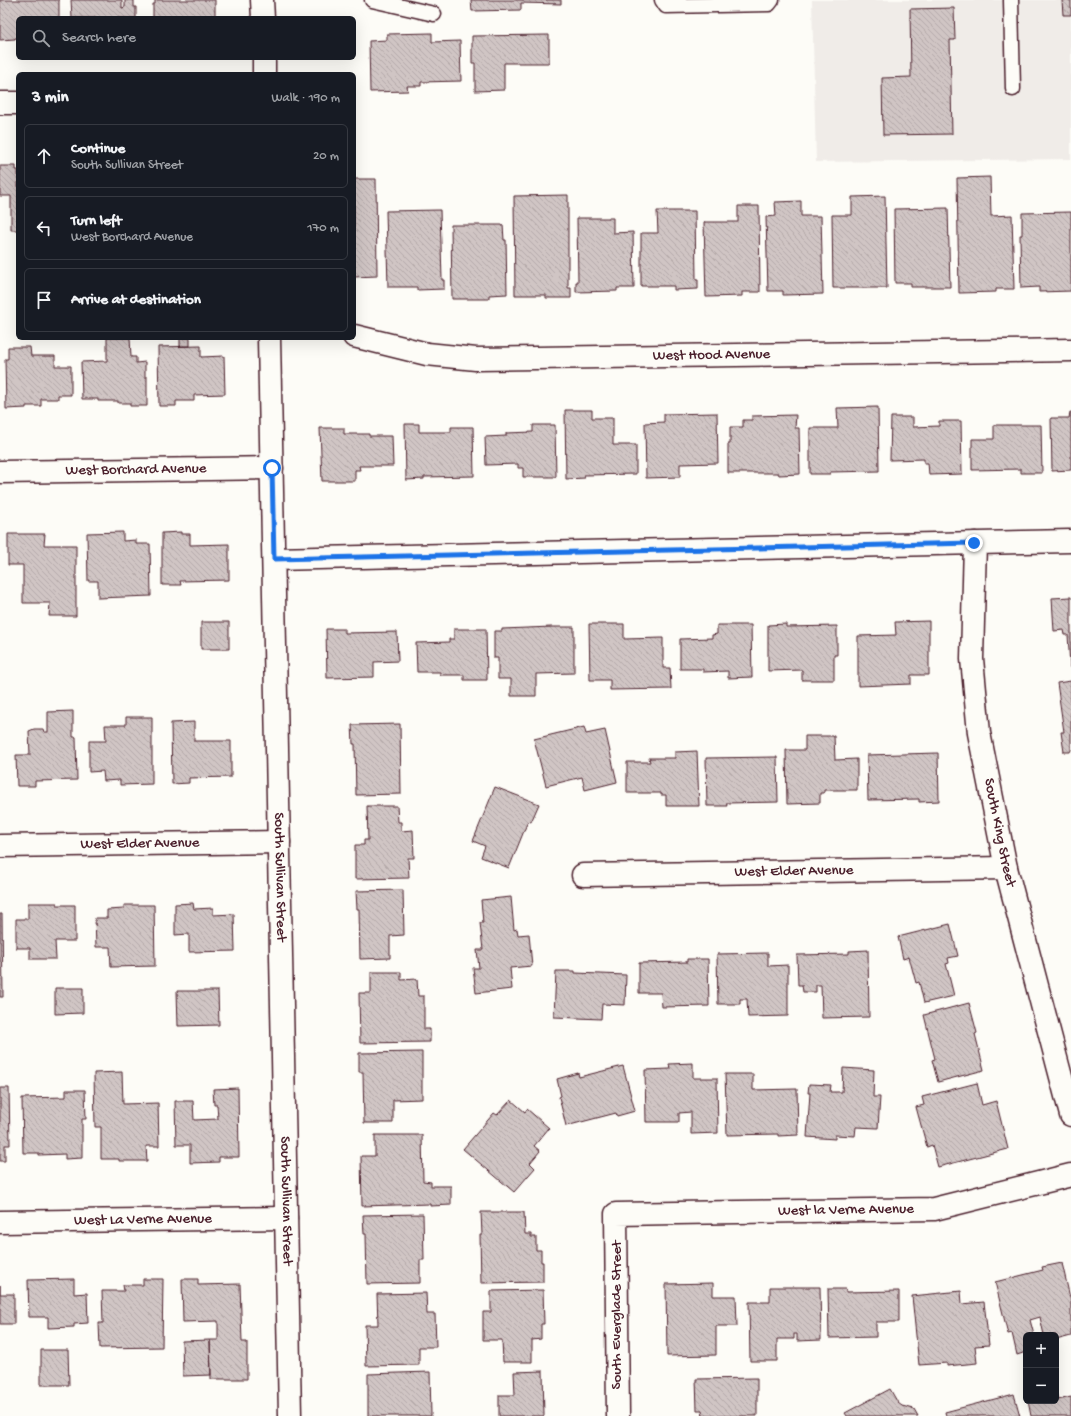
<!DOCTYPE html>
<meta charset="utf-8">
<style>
body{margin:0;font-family:"Gochi Hand",sans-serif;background:#242831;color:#f1f3f6}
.controls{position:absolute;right:12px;bottom:12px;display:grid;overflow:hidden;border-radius:6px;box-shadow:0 4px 16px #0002}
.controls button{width:36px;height:36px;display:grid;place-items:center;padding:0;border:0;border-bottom:1px solid #363941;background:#171b24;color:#f1f3f6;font:20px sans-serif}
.stop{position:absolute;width:12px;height:12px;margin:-9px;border:3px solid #1a73e8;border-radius:50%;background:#fff}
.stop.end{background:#1a73e8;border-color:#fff;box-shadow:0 1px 4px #0008}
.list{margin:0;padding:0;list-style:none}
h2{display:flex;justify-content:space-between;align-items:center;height:52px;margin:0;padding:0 16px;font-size:17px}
h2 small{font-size:13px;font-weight:400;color:#9ea1a6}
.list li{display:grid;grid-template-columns:26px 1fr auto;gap:12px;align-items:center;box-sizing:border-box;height:64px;margin:0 8px 8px;padding:0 8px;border:1px solid #363941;border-radius:6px}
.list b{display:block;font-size:15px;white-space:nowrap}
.list p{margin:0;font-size:13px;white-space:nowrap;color:#9ea1a6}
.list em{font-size:13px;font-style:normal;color:#9ea1a6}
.icon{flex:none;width:22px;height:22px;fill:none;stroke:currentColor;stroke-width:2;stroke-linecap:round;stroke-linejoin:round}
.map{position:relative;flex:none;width:1071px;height:1416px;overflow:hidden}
.search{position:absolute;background:#171b24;box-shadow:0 4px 16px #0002;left:16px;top:16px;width:340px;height:44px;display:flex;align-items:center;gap:10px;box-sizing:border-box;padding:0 14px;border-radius:6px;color:#9ea1a6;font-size:15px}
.panel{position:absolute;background:#171b24;box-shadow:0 4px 16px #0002;left:16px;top:72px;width:340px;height:268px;border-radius:6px}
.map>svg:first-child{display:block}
</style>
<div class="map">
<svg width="1071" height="1416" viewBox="0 0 1071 1416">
<defs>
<pattern id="building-back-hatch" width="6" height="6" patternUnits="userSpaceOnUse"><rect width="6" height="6" fill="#d0c5c4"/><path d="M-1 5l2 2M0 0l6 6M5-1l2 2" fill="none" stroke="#b4a9a9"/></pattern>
</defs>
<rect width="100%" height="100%" fill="#fdfcf7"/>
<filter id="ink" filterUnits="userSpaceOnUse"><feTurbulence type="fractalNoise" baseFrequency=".025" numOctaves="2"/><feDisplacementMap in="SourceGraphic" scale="8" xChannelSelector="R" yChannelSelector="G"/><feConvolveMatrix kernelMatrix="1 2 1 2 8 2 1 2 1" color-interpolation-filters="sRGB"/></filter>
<g filter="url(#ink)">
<path fill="#f0ece8" d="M812,0H1071V159L816,162Z"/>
<path fill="url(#building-back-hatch)" stroke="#4a1f2b" d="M0,0H59V18H18V38H15V39L0,40Z
M71,0H122V8L125,7V0H134V7H136V18H72Z
M155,0H215V18H153V4H155Z
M471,0H561V4L521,3V10L472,11Z
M1062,0H1071V15H1063Z
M954,8L955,40H950L952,134L883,135L882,78L911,77L910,9Z
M432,33V42L460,41L461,81L421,82V86H407L408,91L370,92L369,41L387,40V34Z
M549,35V63H504V90L475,91V63H472V36Z
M0,166H16V170H18V230H11V196H0Z
M990,177L991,216L1012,215L1014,289H996V292L959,293L957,178Z
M354,179H376L377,276L354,277Z
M568,195V288H571V298H546V295H515L514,196Z
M885,196L887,288H833L832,215H852V197Z
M801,201V216H821L823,294L783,295V291H768L766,217L776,216L775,202Z
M738,206H759L760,292H742V296L706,297L704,222H738Z
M948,208L950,287H911V283H895L894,209Z
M440,210L442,280H444V289L417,290V287H388L386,211Z
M657,211H695L696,280H698V289L674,290V286H641V233H658Z
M1071,212V291L1039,292V287L1021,288L1020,235H1022V213Z
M577,218H613V233L633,232L634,288H617V291L576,292V282H578Z
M451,225H503L504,240H506L507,294L489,295V299H452Z
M107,338H130L131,357H136V363L145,362V377H147V406H130V403H118V401H98V399H82L81,362L107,361Z
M180,338H190V346H180Z
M201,346V357L224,356L225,394L194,395V401H176V406H159L158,347Z
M8,347H30L31,356H55V366H71V395H58V399H41V406H26V408L6,409L5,359H8Z
M878,407L879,471L830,472V474H810V428H838L837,408Z
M565,410H592V418H613V445H636V474L584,475L585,478L566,479Z
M1070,412H1071V470L1052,471L1051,418H1069Z
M717,413L718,463L680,464V477L646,478L645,423L664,422V414Z
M796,415L795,428H799L800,474L779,475L778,473H728V444H730V427H743V420H752V416Z
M891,417H913V427L939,426V421H961L962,474L929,475L928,463H924V459L890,460Z
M405,424H419V432H451V427H473L474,476L424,477V479L406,480Z
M533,425H555L556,477H523V468H518V464L486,465L485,437L506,436V433L533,432Z
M994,425H1041L1042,473H1021V469L972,470V439H994Z
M320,428H344V434H369V436H392L393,466H359L360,470H355V481H322Z
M123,532V541L136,540V544H150L151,596L98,598V581H88L87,533Z
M181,532V534H190V545L229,544V580L180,581L181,585H162V533Z
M8,534H45L44,545H76V616H49L50,603H23V565H8Z
M1071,597V667H1070L1068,635H1065L1064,630L1054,631L1052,598Z
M929,621V675H911V684L858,686V636L896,635L895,622Z
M201,622H229V649H201Z
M589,624H624V639L663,638V668H670L671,689L610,690V680H590Z
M786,624V627L837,626V655H834V680H802V670L768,671V625Z
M717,625H751L752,677L728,678V671L703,672V669H680V639L712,638V635L717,634Z
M552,627H574V673L536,674V696H511V679H498V658H494V631H502V629Z
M326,629H345V633L397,632L398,661L374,662V677L327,678Z
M454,629H486L487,680H464V675H440V672H417L416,643L449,642V639H454Z
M1071,681V750L1070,752H1064L1061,732H1064L1057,683Z
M73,711V737H76L77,780L35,781V786H17L16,755H30L29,731L34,729H43L44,732H48V712Z
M126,717H152V784L120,785V780L104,781L103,771L89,772V741H106L105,725H126Z
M194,722V741H231V777L189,778V783L172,784L171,723Z
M400,724L401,794L356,795L355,744H353L352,725Z
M584,727L586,734L605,730L617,782L585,790L582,777L546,786L534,739Z
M805,736H834L835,760L857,759V790H824V793H820V803L787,804L786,750H805Z
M697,751L699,806H666V795H661V793H627V762H650L649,758H675V752Z
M938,753L939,801L919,802V799L868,800L867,755Z
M777,757L778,802L726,803L727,806H707L706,758Z
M495,787L539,804L531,822L528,821L509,868L481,857L485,846L473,841Z
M367,806H397L398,822H401V831L413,830L414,858H408L409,878L355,879V845H364V840H368Z
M403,890L404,935L390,936V958L360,959L359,909H357L356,891Z
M511,897L514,930L517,929L518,935L529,934L532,966L510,968L512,989L476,993L473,968H479L477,950H483L480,923H483L481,900Z
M28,903H57V905H75V941H55L56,959H30V948H16V919H28Z
M193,903L194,909L213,908V915L234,914L235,951L189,952V934L175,935V904Z
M124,905H154L155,966L111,967L110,947H96L95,918H107V910L124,909Z
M0,914H2L3,997H0Z
M950,924L958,956L948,958L949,963L946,964L954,996L924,1003L919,982L916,983L909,957L903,959L898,937Z
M868,950L869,1017L822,1018L821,985H816V992H803L802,985H798L797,955L849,954V951Z
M768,953V966L788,965V1016L748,1017L747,999H740V1004H718L717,954Z
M687,959H708L709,1006L662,1007L661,993H639V963L687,962Z
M556,971H575V973L626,975L625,1005L602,1004L601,1019L554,1017Z
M371,972H401V980L417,979L418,996H424V1029H430V1042L360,1043L359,993H371Z
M55,988H83V1013L55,1014Z
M177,991H218L219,1025L178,1026Z
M969,1003L977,1033L975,1034L984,1070L938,1082L932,1060L935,1059L924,1015Z
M422,1052V1099L393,1100V1123H364L363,1072H359V1053Z
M693,1063V1078H717L718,1133L691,1134V1112L679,1113V1122H646L645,1070L670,1069L669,1064Z
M623,1066L635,1111L617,1116L616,1113L566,1126L559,1097L561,1096L557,1079L578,1073L579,1077Z
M843,1068L874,1070L873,1097H880L878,1128L856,1127L855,1136L835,1135V1139L807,1137L810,1093H808L809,1084L831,1085L830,1092H842Z
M122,1072L123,1104L158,1103L159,1146H146L147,1161H119V1159H101V1127H95L94,1073Z
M725,1074H753V1090L797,1089L798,1135L778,1136V1134L727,1135Z
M977,1083L982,1105L996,1101L1008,1149L938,1167L932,1145L927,1147L916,1107L924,1105L922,1097Z
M0,1088H9L10,1145H5V1161H0Z
M238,1088L239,1157H219V1162L190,1163V1145H176L175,1101H193L194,1120L218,1119L217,1105H214L213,1089Z
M66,1090H85L86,1119H82V1158L65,1159V1154L39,1155V1153H23L22,1098L66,1097Z
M511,1100L525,1112L527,1109L549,1128L534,1146L540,1151L530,1163L535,1168L514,1192L463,1149L494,1113L497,1115Z
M375,1135H422L423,1181L431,1182V1186H451V1205L430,1206V1204L362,1206L361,1156H375Z
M481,1212H524L525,1234H531V1237H536V1250H541V1262H543V1282L481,1283L480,1235H482Z
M423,1214L424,1260H420V1283L367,1284L366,1234H364L363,1215Z
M1062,1263L1071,1302V1336L1056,1340V1335H1044L1040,1317L1030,1320L1034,1335H1026V1352L1017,1355L1012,1333L1008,1334L995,1282L1043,1270L1042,1267Z
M74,1279V1294L87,1293L88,1323L74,1324V1327L48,1328V1317H29L28,1280Z
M143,1279H163L162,1347L100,1348L99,1323H103L102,1291H124L123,1285H143Z
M182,1279H198V1285L240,1284L242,1342H247V1379H211L210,1340H218V1321L183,1322Z
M713,1283V1296H736L737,1326H716V1355L667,1356L666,1284Z
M0,1285V1294H14V1324H0Z
M770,1287H820L821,1340L797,1341V1334H794V1339H777V1361H750L749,1302H770Z
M828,1289H846V1292L899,1291V1322H876V1337L829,1338Z
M543,1290L544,1324H541V1339L532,1340V1362H503L502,1340H483V1312H491V1291Z
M961,1291L962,1304L984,1302L989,1345L975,1346L977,1363L947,1366V1363L919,1365L912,1296Z
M426,1293L427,1314H435L436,1347H419V1365L366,1366L365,1325H378L377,1294Z
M210,1340L211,1375L183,1376L182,1341Z
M41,1350H68L69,1385H41Z
M543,1371L544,1416H499V1395H515L514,1372Z
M430,1372L431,1416H368V1374Z
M757,1378V1416H703L702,1410H697L696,1379Z
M890,1389L898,1403L902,1406L914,1409L918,1416H847L845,1413Z
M1056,1392L1058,1400L1071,1397V1416H1031L1028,1401H1056Z
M1014,1394L1020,1416H946L945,1412Z"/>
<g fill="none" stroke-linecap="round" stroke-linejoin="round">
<defs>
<path id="service" d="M372,0L434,14
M662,0L666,6L769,4L772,0
M1011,0L1013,89"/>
<g id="minor">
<path d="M0,103H18"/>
<path id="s1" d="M354,336L427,354L476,359L1071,350"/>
<path id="s2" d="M0,472L272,468"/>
<path id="s3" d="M975,543L972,659L979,733L1006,868L1071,1115"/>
<path d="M274,559L1071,541"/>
<path id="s4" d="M0,846L279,842"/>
<path id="s5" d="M583,875L1006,868"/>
<path id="s6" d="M0,1222L286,1218"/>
<path id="s7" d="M618,1416L616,1214L934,1209L1071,1175"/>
</g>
<g id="tertiary">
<path d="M262,0L263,18"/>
<path d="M264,58V74"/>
<path id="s8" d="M269,338L290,1416"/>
</g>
</defs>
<use href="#service" stroke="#4a1f2b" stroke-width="17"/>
<use href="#minor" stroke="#4a1f2b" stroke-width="25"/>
<use href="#tertiary" stroke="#4a1f2b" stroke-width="25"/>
<use href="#service" stroke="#fdfcf7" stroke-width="14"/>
<use href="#minor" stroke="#fdfcf7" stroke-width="22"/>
<use href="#tertiary" stroke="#fdfcf7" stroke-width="22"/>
</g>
</g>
<g fill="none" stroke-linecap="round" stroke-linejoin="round" filter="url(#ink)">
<path stroke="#1a73e8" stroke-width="5" d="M272,468L274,559L974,543"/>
</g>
<g text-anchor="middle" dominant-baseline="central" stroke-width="4" stroke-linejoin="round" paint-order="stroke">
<g font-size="15" fill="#4a1f2b" stroke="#fdfcf7">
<text stroke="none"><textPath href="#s1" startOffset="360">West Hood Avenue</textPath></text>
<text stroke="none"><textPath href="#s2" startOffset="136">West Borchard Avenue</textPath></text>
<text stroke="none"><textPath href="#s3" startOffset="292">South King Street</textPath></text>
<text stroke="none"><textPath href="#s4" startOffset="140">West Elder Avenue</textPath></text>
<text stroke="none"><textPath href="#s5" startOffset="211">West Elder Avenue</textPath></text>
<text stroke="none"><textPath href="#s8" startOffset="539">South Sullivan Street</textPath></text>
<text stroke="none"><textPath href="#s8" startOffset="863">South Sullivan Street</textPath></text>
<text stroke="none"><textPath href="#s7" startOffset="432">West la Verne Avenue</textPath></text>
<text stroke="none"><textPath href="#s6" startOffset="143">West La Verne Avenue</textPath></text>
<text transform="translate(617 1315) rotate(-90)">South Everglade Street</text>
</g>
</g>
</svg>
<div class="controls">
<button>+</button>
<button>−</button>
</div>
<div class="stop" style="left:272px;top:468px"></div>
<div class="stop end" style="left:974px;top:543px"></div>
<div class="search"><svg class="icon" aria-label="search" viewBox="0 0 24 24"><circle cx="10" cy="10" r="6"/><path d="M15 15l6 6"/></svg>Search here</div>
<section class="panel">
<h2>3 min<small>Walk · 190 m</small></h2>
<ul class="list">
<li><svg class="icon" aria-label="ahead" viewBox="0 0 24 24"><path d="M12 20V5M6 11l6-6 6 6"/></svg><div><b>Continue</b><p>South Sullivan Street</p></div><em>20 m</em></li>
<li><svg class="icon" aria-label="left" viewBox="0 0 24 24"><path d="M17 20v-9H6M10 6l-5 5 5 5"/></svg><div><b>Turn left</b><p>West Borchard Avenue</p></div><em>170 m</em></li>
<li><svg class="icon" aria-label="arrive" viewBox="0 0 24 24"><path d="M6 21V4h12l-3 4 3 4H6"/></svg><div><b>Arrive at destination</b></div></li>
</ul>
</section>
</div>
